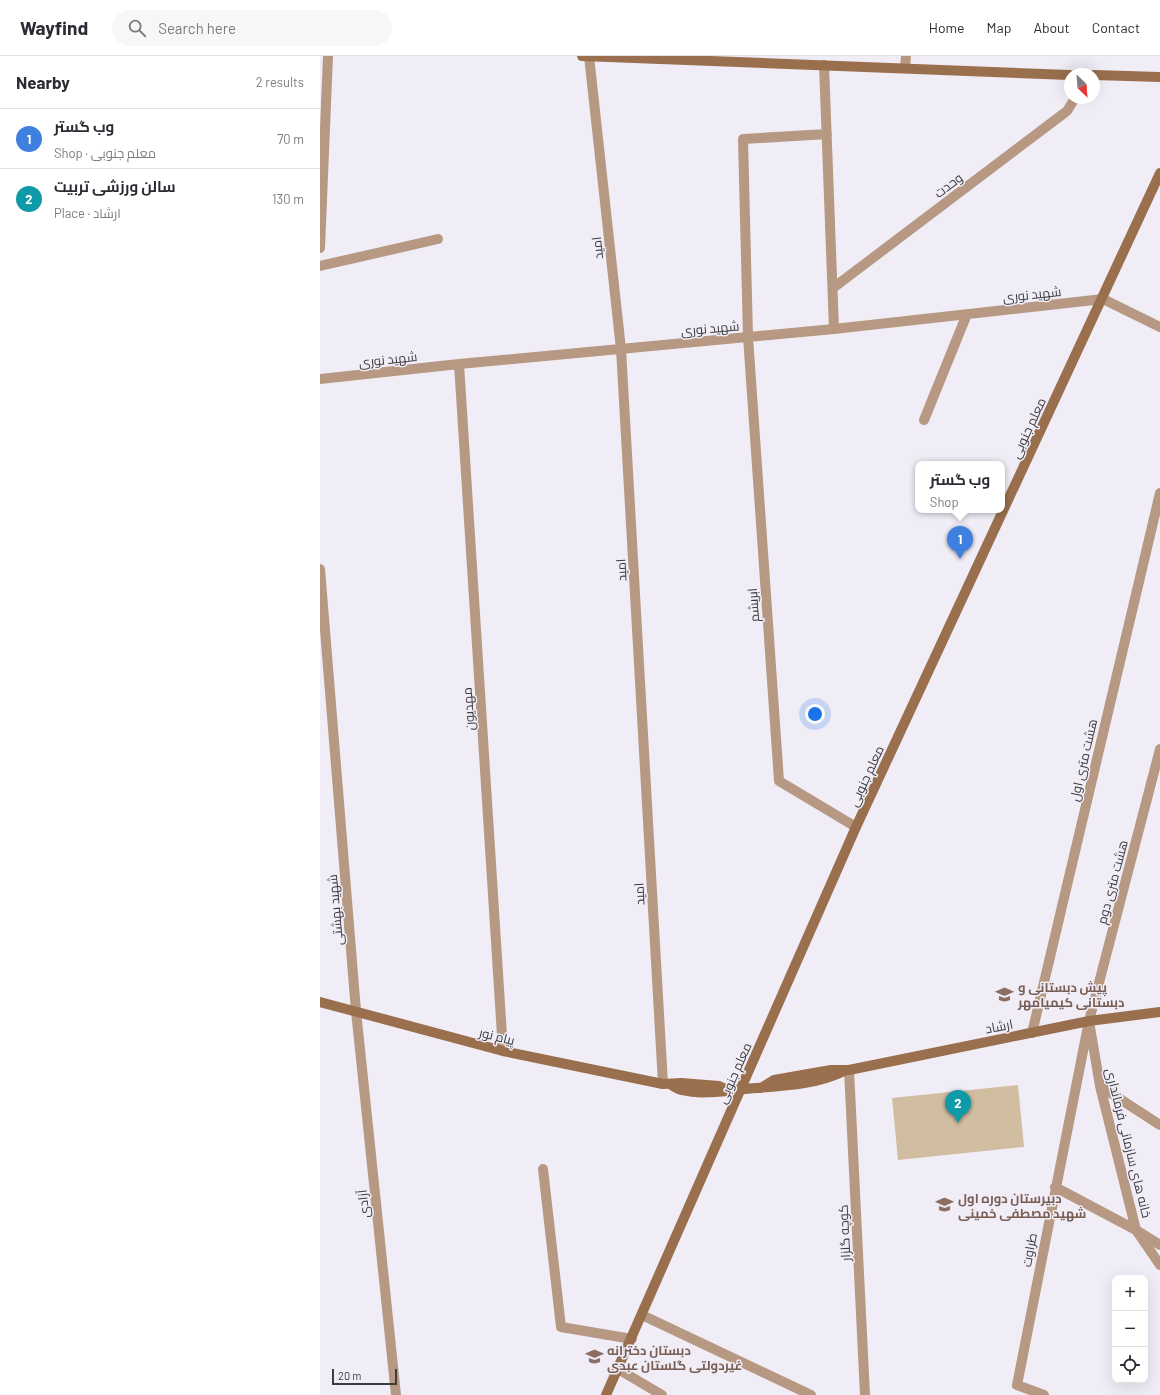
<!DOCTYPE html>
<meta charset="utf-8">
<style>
body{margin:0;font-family:Barlow,Cairo,sans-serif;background:#f7f7f7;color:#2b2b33}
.controls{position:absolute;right:12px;bottom:12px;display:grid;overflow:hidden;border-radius:8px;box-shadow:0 4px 16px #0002}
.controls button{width:36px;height:36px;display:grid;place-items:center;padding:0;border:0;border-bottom:1px solid #e1e1e2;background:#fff;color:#2b2b33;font:20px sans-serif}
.compass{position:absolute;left:744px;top:12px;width:36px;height:36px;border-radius:50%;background:#fff;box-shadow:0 4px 16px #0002;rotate:155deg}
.scale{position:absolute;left:12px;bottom:10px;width:65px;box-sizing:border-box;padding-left:4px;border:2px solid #3c3b3e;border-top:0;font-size:11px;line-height:14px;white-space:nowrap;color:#3c3b3e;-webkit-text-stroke:3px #f1edf7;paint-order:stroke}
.you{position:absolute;left:495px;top:658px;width:14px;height:14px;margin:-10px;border:3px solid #fff;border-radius:50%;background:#1a73e8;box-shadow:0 0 0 6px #1a73e833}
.badge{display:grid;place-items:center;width:26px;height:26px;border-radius:50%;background:#7c3aed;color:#fff;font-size:13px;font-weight:700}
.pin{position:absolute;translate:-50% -33px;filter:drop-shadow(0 1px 2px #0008)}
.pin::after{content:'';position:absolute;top:21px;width:14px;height:12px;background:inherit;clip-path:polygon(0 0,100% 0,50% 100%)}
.popup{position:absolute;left:595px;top:405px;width:90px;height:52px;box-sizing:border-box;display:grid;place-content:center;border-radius:8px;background:#fff;filter:drop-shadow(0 1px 3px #0005);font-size:13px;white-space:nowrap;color:#7c7c81}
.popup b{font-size:15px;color:#2b2b33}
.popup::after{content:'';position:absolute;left:50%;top:100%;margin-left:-8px;border:8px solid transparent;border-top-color:#fff}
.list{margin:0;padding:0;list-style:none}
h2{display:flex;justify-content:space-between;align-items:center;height:52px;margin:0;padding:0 16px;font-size:17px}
h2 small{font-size:13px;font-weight:400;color:#7c7c81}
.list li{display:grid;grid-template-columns:26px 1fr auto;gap:12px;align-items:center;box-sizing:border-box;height:60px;padding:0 16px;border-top:1px solid #e1e1e2}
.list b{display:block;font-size:15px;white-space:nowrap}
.list p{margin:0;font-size:13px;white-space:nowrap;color:#7c7c81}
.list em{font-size:13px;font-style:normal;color:#7c7c81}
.icon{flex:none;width:22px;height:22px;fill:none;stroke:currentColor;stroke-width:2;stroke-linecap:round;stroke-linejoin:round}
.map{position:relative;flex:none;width:840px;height:1339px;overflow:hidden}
header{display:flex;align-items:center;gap:24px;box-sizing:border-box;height:56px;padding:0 20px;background:#fff;border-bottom:1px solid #e1e1e2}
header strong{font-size:19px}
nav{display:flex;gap:22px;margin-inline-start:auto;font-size:14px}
.search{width:280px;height:36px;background:#f7f7f7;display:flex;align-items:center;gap:10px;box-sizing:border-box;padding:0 14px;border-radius:22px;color:#7c7c81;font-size:15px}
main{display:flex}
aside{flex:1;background:#fff}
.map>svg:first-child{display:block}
</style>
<header>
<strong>Wayfind</strong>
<div class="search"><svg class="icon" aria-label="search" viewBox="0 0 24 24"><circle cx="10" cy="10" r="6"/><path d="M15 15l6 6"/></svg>Search here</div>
<nav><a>Home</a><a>Map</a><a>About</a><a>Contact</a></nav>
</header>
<main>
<aside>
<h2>Nearby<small>2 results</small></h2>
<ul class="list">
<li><span class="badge" style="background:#3f7fe0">1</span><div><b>وب گستر</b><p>Shop · معلم جنوبی</p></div><em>70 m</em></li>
<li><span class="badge" style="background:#0f9aa8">2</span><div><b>سالن ورزشی تربیت</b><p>Place · ارشاد</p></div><em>130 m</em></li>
</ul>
</aside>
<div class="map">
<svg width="840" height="1339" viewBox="0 0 840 1339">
<rect width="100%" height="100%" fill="#f1edf7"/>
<path fill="#d1bd9f" d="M698,1029L704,1091L578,1104L572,1042Z"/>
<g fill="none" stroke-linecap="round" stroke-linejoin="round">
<path stroke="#b79983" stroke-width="10" d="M223,1113L241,1271L312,1283
M322,1259L491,1339"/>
<path stroke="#b79983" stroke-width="10" d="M269,0L301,293L343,1028
M504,9L514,273
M585,12L586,0
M507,78L423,83L428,281L459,725L536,771
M0,192L8,0
M0,210L118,183
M513,232L747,55L755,42
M139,308L183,995
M0,323L139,308L514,273L783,243L840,271
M604,364L647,258
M0,513L36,955L76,1339
M770,971L780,1030L816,1174L840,1209
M712,977L840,437
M529,1014L545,1339
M780,1030L840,1069
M735,1131L816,1174L840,1189
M298,1313L342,1339
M724,1339L697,1329L769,965L840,693"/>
<path stroke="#9a6f4e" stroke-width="10" d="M262,0L750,19
M774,19L840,21
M0,946L183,995L343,1028L361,1027L399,1030L408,1034
M350,1028C353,1030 357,1033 361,1034C382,1039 404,1035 425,1033C457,1030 494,1030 524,1015
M441,1032L454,1024L511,1014H529L769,965L840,956
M286,1339L536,771L840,117"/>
</g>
<defs>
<symbol id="school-bare" viewBox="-9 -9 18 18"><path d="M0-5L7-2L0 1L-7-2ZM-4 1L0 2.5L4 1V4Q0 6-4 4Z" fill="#8d6e63" stroke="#f1edf7" stroke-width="2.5" paint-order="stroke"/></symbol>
</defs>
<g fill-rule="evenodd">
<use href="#school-bare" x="672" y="926" width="25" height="25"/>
<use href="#school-bare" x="612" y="1136" width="25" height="25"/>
<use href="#school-bare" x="262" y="1288" width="25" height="25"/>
</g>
<g text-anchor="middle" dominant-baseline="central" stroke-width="3" stroke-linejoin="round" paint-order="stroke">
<g font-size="13" fill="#3c3b3e" stroke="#f1edf7">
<text transform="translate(628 129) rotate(-37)">وحدت</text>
<text transform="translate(277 192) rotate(-96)">امید</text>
<text transform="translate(712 238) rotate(-6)">شهید نوری</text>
<text transform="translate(390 272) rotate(-5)">شهید نوری</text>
<text transform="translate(68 303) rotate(-6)">شهید نوری</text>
<text transform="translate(708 372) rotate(-65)">معلم جنوبی</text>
<text transform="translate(301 514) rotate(-93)">امید</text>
<text transform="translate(433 549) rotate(-94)">ابریشم</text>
<text transform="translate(148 653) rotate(-94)">مهدیون</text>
<text transform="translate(763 704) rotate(-77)">هشت متری اول</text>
<text transform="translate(546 720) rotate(-65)">معلم جنوبی</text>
<text transform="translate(792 826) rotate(-75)">هشت متری دوم</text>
<text transform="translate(319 838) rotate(-93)">امید</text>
<text transform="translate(15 854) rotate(-95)">شهید بهشتی</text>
<text transform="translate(679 970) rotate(-11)">ارشاد</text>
<text transform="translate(177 980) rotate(14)">پیام نور</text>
<text transform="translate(414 1017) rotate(-66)">معلم جنوبی</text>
<text transform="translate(809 1087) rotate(76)">خانه های سازمانی فرمانداری</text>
<text transform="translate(43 1148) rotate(-96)">آزادی</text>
<text transform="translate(524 1177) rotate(-93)">کوچه گلزار</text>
<text transform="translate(709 1194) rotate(-79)">طراوت</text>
</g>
<g font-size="13" font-weight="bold" fill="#785e54" stroke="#f1edf7" text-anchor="start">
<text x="698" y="931">پیش دبستانی و<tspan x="698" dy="15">دبستانی کیمیامهر</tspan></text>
<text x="638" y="1142">دبیرستان دوره اول<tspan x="638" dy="15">شهید مصطفی خمینی</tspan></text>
<text x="287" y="1294">دبستان دخترانه<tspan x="287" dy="15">غیردولتی گلستان عبدی</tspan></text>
</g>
</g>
</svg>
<div class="controls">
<button>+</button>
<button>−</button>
<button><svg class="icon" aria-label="locate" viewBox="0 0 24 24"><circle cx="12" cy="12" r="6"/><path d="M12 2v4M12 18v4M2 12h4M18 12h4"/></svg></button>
</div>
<svg class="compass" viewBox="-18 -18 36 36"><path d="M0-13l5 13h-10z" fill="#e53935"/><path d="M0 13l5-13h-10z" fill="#7c7c81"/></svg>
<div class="scale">20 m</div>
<div class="you"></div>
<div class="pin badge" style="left:640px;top:503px;background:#3f7fe0">1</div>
<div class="popup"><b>وب گستر</b>Shop</div>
<div class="pin badge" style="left:638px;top:1067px;background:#0f9aa8">2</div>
</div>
</main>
